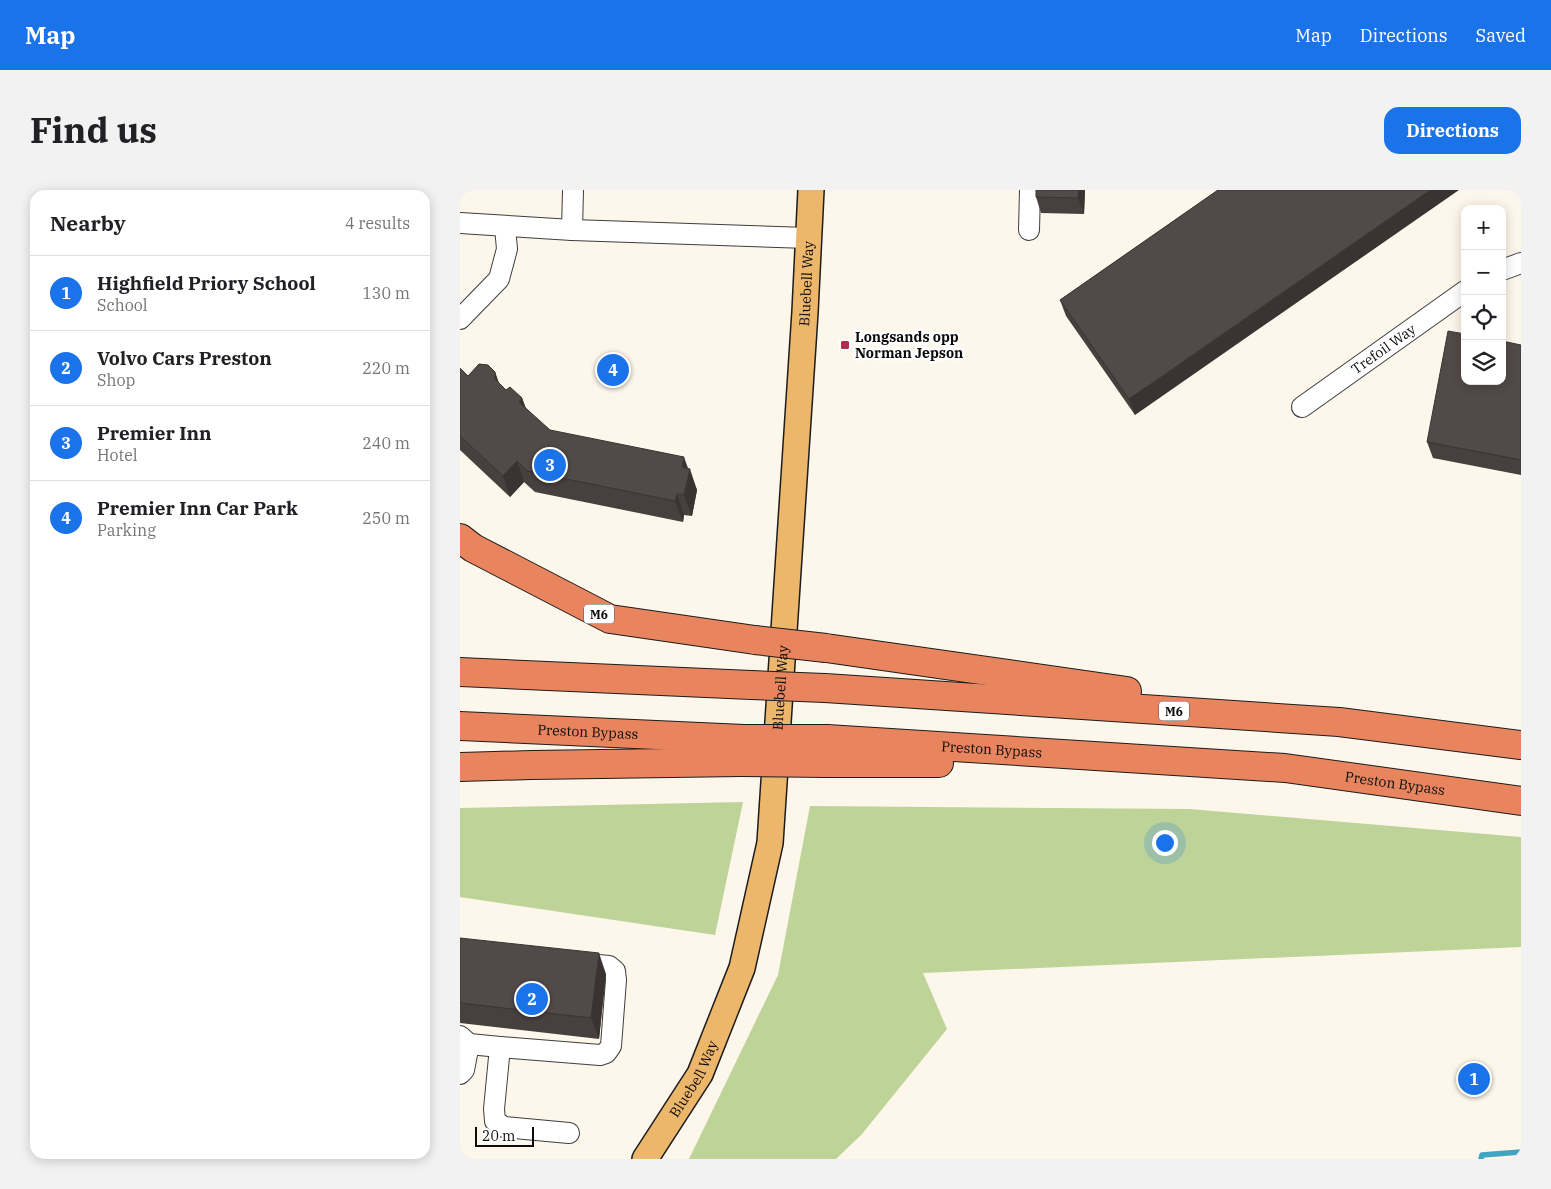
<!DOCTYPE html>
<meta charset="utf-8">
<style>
body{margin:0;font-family:"IBM Plex Serif",serif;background:#f2f2f2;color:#202124}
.controls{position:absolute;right:15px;top:15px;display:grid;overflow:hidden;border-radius:10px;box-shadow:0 2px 12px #0003}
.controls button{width:45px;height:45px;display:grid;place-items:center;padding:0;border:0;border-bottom:1px solid #e0e0e0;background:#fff;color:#202124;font:25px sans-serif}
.scale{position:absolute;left:15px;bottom:12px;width:59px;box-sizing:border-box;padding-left:5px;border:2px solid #0b0b0b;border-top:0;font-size:14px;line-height:18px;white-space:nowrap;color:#0b0b0b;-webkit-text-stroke:4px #fff;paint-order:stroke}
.you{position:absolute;left:704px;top:652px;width:18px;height:18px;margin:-12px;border:4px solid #fff;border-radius:50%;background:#1a73e8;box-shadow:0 0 0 8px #1a73e833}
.badge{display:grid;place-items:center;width:32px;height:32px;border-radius:50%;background:#1a73e8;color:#fff;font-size:16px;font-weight:700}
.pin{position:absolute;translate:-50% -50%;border:2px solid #fff;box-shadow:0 1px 5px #0006}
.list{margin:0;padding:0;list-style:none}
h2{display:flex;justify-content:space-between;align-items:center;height:65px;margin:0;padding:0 20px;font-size:21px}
h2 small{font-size:16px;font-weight:400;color:#757577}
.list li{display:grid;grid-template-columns:32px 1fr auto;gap:15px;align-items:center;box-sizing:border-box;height:75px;padding:0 20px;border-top:1px solid #e0e0e0}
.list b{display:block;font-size:19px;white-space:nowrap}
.list p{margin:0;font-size:16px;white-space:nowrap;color:#757577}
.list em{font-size:16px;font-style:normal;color:#757577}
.icon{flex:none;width:28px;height:28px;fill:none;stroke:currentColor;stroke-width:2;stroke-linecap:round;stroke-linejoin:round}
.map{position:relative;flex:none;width:1061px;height:969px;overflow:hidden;border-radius:15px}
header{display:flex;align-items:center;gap:30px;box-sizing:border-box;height:70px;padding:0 25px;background:#1a73e8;color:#fff}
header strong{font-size:24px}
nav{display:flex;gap:28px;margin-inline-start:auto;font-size:18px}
.intro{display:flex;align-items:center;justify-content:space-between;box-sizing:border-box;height:120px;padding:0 30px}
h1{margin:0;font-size:35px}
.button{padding:12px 22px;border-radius:15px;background:#1a73e8;color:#fff;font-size:18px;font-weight:700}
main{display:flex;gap:30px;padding:0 30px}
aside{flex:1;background:#fff;border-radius:15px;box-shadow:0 2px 12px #0003}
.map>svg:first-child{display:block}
</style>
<header>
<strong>Map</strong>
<nav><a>Map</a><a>Directions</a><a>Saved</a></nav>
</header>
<div class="intro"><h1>Find us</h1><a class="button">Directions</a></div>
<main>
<aside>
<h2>Nearby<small>4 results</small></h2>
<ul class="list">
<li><span class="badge">1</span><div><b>Highfield Priory School</b><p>School</p></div><em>130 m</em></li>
<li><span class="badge">2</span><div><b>Volvo Cars Preston</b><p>Shop</p></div><em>220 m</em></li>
<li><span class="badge">3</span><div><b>Premier Inn</b><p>Hotel</p></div><em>240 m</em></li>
<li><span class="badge">4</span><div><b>Premier Inn Car Park</b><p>Parking</p></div><em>250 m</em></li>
</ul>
</aside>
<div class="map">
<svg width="1061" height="969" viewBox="0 0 1061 969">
<rect width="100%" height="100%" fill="#fdf6ea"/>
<path fill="#bdd398" d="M283,612L255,745L0,707V618Z
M350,616L729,619L1061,647V757L463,783L487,839L402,944L376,969H229L318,785Z"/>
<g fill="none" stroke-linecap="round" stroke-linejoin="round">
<path stroke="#41a4c1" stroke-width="5.5" d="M1021,969L1022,965L1061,962"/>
<defs>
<g id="minor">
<path d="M0,33L112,40L348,48"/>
<path d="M112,40L113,0"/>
<path d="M569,40L570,0"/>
<path d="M1042,80L1061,73"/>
<path d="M0,129L39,89L47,59L45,37"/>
<path id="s1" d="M842,217L1005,101"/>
<path d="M0,846L9,854L4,880L0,884"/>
<path d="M9,854L40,857L34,919L35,931L44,937L109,943"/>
<path d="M40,857L140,865L146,863L151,856L156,790L155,781L149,776L116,773"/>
</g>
<g id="major">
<path id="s2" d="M185,969L240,884L282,778L310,653L345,122L351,0"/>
</g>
<g id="highway">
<path d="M0,348L13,358L150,429L295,450"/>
<path d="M366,458L667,501"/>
<path d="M0,482L291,495"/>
<path d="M365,498L879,532L1061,555"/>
<path id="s3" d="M0,536L284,549"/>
<path id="s4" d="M367,549L825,578L1061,611"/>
<path d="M365,573H479"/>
<path d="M0,577L71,575L282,572"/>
</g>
</defs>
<use href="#minor" stroke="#3e3e3e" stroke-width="22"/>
<use href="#major" stroke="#1c1c1c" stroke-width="28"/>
<use href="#highway" stroke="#1c1c1c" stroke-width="30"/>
<use href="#minor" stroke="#fff" stroke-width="20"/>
<use href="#major" stroke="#edb76b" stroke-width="25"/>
<use href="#highway" stroke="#e8855e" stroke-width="28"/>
<defs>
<path id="highway-bridge" d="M295,450L366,458
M291,495L365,498
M284,549H367
M282,572L365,573"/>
</defs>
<use href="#highway-bridge" stroke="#1c1c1c" stroke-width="30" stroke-linecap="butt"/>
<use href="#highway-bridge" stroke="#e8855e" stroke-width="28"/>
</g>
<path fill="#47403e" d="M576,0H625L624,24L581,23L576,7Z
M758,0L675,225L606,126L600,110Z
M1061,155V285L973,268L967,252Z
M0,178L8,186L35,182L39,193L46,200L62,208L66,219L90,240L228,278L237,300L232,326L224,325L223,332L75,302L64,292L50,307L0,260Z
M0,748L146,784L139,849L0,833Z"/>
<path fill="#393432" d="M619,0H625L624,24L618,8Z
M970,0H999L675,225L669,209Z
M35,182L42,203L35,189Z
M62,208L70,229L59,212Z
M224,267L229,281L230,279L237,300L232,326L224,305L222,277Z
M57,271L64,292L50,307L43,286Z
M217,304L224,325L223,332L215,311Z
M139,763L146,784L139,849L131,828Z"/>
<path fill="#524a48" stroke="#393432" d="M576,0H619L618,8L576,7Z
M758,0H970L669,209L600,110Z
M988,141L1005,144V191H1042V151L1061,155V270L967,252Z
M19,174L28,175L35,182V189L46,200L50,197L62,208L59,212L90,240L224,267L222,277L230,279L224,305L217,304L215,311L67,281L57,271L43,286L0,246V178L8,186Z
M0,748L139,763L131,828L0,813Z"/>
<rect fill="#ae2f4b" stroke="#fff" stroke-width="2" x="380" y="150" width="10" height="10" rx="2.5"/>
<g text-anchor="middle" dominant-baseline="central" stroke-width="5" stroke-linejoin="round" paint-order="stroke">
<g fill="#fff" stroke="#545454" stroke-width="1">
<rect x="124" y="414.5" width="30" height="19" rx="4"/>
<rect x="699" y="511.5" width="30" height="19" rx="4"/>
</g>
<g font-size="12" font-weight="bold" fill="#0b0b0b">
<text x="139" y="424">M6</text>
<text x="714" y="521">M6</text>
</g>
<g font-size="14" fill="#0b0b0b" stroke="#fff">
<text stroke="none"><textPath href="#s2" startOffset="904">Bluebell Way</textPath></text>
<text stroke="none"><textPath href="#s1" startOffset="100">Trefoil Way</textPath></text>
<text stroke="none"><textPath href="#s2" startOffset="499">Bluebell Way</textPath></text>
<text stroke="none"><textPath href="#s3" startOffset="128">Preston Bypass</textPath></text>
<text stroke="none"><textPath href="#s4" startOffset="165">Preston Bypass</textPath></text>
<text stroke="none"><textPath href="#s4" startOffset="570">Preston Bypass</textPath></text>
<text stroke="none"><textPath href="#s2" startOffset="94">Bluebell Way</textPath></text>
</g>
<g font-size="14" font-weight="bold" fill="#0b0b0b" stroke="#fff" text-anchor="start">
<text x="395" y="147">Longsands opp<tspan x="395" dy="16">Norman Jepson</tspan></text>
</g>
</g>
</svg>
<div class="controls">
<button>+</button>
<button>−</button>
<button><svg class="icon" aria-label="locate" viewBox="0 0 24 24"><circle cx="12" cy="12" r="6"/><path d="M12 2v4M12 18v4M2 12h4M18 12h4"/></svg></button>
<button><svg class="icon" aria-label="layers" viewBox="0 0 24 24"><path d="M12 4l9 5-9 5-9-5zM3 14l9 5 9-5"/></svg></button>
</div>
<div class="scale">20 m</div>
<div class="you"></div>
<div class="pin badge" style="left:1014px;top:889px">1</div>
<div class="pin badge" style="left:72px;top:809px">2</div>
<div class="pin badge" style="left:90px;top:275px">3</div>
<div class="pin badge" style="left:153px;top:180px">4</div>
</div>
</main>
